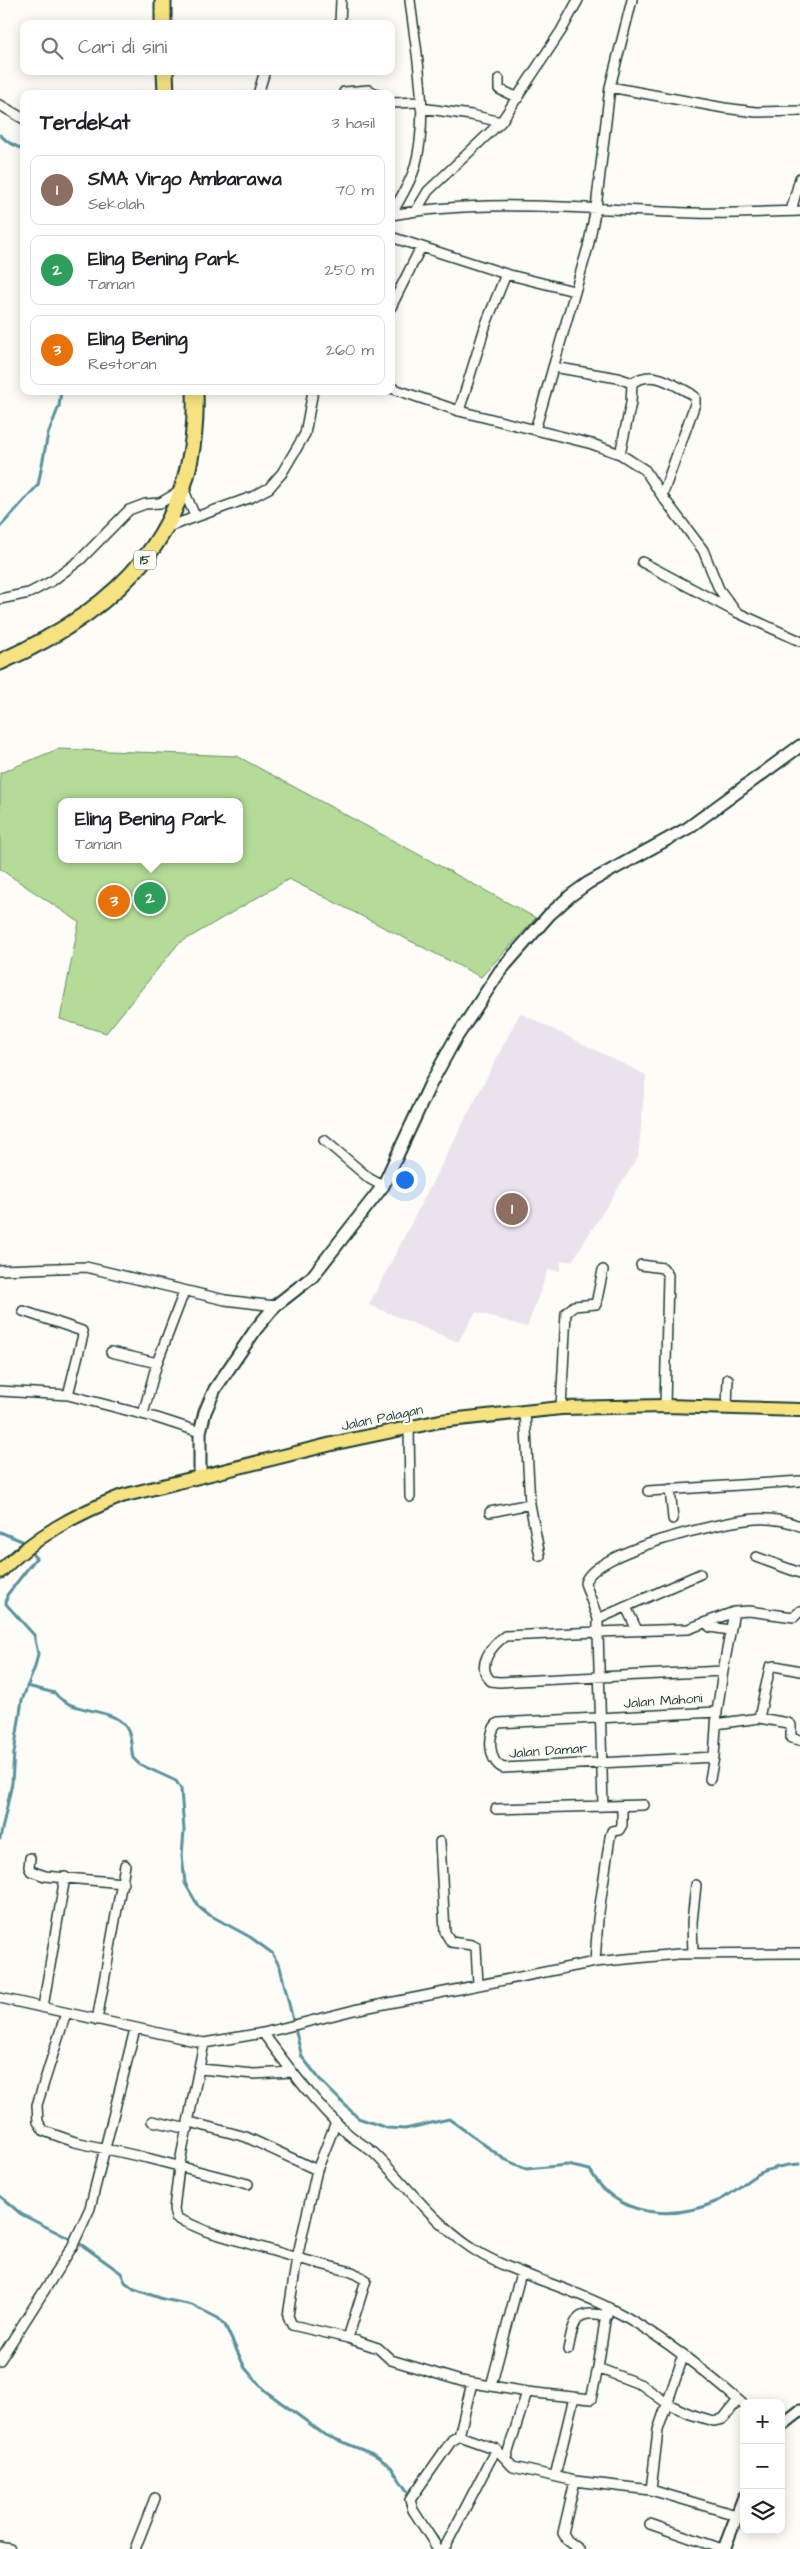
<!DOCTYPE html>
<html lang="id">
<meta charset="utf-8">
<style>
body{margin:0;font-family:"Architects Daughter",sans-serif;background:#f6f6f6;color:#202124}
.controls{position:absolute;right:15px;bottom:15px;display:grid;overflow:hidden;border-radius:10px;box-shadow:0 2px 12px #0003}
.controls button{width:45px;height:45px;display:grid;place-items:center;padding:0;border:0;border-bottom:1px solid #e0e0e0;background:#fff;color:#202124;font:25px sans-serif}
.you{position:absolute;left:404px;top:1179px;width:18px;height:18px;margin:-12px;border:4px solid #fff;border-radius:50%;background:#1a73e8;box-shadow:0 0 0 8px #1a73e833}
.badge{display:grid;place-items:center;width:32px;height:32px;border-radius:50%;background:#b45309;color:#fff;font-size:16px;font-weight:700}
.pin{position:absolute;translate:-50% -50%;border:2px solid #fff;box-shadow:0 1px 5px #0006}
.popup{position:absolute;left:58px;top:798px;width:185px;height:65px;box-sizing:border-box;display:grid;place-content:center;border-radius:10px;background:#fff;filter:drop-shadow(0 1px 4px #0005);font-size:16px;white-space:nowrap;color:#757577}
.popup b{font-size:19px;color:#202124}
.popup::after{content:'';position:absolute;left:50%;top:100%;margin-left:-10px;border:10px solid transparent;border-top-color:#fff}
.list{margin:0;padding:0;list-style:none}
h2{display:flex;justify-content:space-between;align-items:center;height:65px;margin:0;padding:0 20px;font-size:21px}
h2 small{font-size:16px;font-weight:400;color:#757577}
.list li{display:grid;grid-template-columns:32px 1fr auto;gap:15px;align-items:center;box-sizing:border-box;height:70px;margin:0 10px 10px;padding:0 10px;border:1px solid #e0e0e0;border-radius:10px}
.list b{display:block;font-size:19px;white-space:nowrap}
.list p{margin:0;font-size:16px;white-space:nowrap;color:#757577}
.list em{font-size:16px;font-style:normal;color:#757577}
.icon{flex:none;width:28px;height:28px;fill:none;stroke:currentColor;stroke-width:2;stroke-linecap:round;stroke-linejoin:round}
.map{position:relative;flex:none;width:800px;height:2549px;overflow:hidden}
.search{position:absolute;background:#fff;box-shadow:0 2px 12px #0003;left:20px;top:20px;width:375px;height:55px;display:flex;align-items:center;gap:12px;box-sizing:border-box;padding:0 18px;border-radius:10px;color:#757577;font-size:19px}
.panel{position:absolute;background:#fff;box-shadow:0 2px 12px #0003;left:20px;top:90px;width:375px;height:305px;border-radius:10px}
.map>svg:first-child{display:block}
</style>
<div class="map">
<svg width="800" height="2549" viewBox="0 0 800 2549">
<rect width="100%" height="100%" fill="#fdfcf7"/>
<filter id="ink" filterUnits="userSpaceOnUse"><feTurbulence type="fractalNoise" baseFrequency=".02" numOctaves="2"/><feDisplacementMap in="SourceGraphic" scale="10" xChannelSelector="R" yChannelSelector="G"/><feConvolveMatrix kernelMatrix="1 2 1 2 8 2 1 2 1" color-interpolation-filters="sRGB"/></filter>
<g filter="url(#ink)">
<path fill="#eae3ed" d="M520,1013L646,1075L638,1157L572,1261H561L560,1271L548,1270L527,1327L476,1312L458,1342L369,1305Z"/>
<path fill="#b4db97" stroke="#6a8c66" fill-rule="evenodd" d="M58,749L237,756L536,918L481,977L289,879L178,944L106,1033L60,1019L79,922L0,869V773ZM61,802H239V859H61Z"/>
<g fill="none" stroke-linecap="round" stroke-linejoin="round">
<path stroke="#59929b" stroke-width="3" d="M0,135L8,142L24,150
M0,527L38,485L48,434L59,406L61,391
M0,1532L22,1541L25,1546
M27,1686L55,1693C71,1716 117,1705 128,1731C132,1739 131,1750 133,1758L139,1764L176,1781L181,1789L184,1830L182,1856L185,1883L198,1906L206,1913L250,1937L272,1953L280,1967L302,2057L322,2082L358,2118L387,2128L405,2129L449,2119L504,2159L526,2169L567,2165L590,2170C616,2218 672,2221 718,2201C731,2195 741,2185 753,2177C767,2168 783,2165 800,2164
M0,1839L12,1783L14,1753L22,1700L35,1667L38,1654L34,1635L6,1604L7,1595L36,1558L29,1551
M0,2196L21,2214L82,2245L121,2273L125,2282L134,2289L163,2299L192,2305L218,2318L225,2325L245,2368L264,2390L325,2435L375,2455L391,2467L411,2497
M429,2528L444,2547"/>
<defs>
<path id="street" d="M340,24L341,0
M499,79V89L518,98
M610,87L724,108L756,112L800,111
M344,92L369,90L377,94
M258,94L265,71
M391,103L421,102
M0,105L24,119
M421,108L471,115L501,122
M416,211L428,191L501,122L561,31L578,0
M791,211L800,178
M391,215C491,197 593,210 694,213C729,214 765,212 800,211
M391,215C399,200 410,184 415,167C430,113 416,54 410,0
M391,237L506,274L574,291
M391,307L421,247
M553,367L618,378L632,383L631,403L620,454
M632,383C653,369 670,383 690,393L695,397V404L662,496
M391,388L459,411L592,444L620,454L645,470L662,496L703,550L719,589L736,612L800,641
M459,411L486,324L506,274
M535,430L588,247L596,208L610,87L632,0
M183,488L195,516
M165,528L252,497L269,488L282,473L305,434L313,391
M642,562L734,611
M0,599L29,593L52,581L80,560L129,510L145,504L160,503L179,492
M324,1140L370,1179L383,1186
M641,1265L663,1268L668,1275L665,1406
M0,1270L86,1267L225,1300L275,1306
M23,1311L82,1331L83,1335L68,1395
M111,1352L157,1363
M0,1391L68,1395L157,1418L200,1432
M561,1408L566,1313L574,1306L596,1304L603,1270
M727,1408L728,1379
M525,1411L530,1504L540,1556
M143,1414L157,1363L184,1292
M409,1426L410,1497
M670,1489L673,1519
M648,1491L800,1481
M490,1512L530,1504
M756,1557L800,1573
M700,1574L598,1619V1632L505,1636C492,1645 475,1666 491,1681L499,1682L723,1671L734,1612
M626,1607L637,1630
M598,1619L585,1583C593,1551 724,1521 755,1519C772,1518 785,1520 800,1526
M706,1622L710,1627L730,1630
M717,1712L714,1757L503,1768C488,1762 487,1732 498,1723L717,1712L723,1671
M759,1718L770,1667L775,1666L800,1671
M716,1724L759,1718L788,1723L791,1725V1738L800,1740
M710,1779L714,1757
M603,1806L598,1632L688,1629L734,1612L749,1611L794,1617L800,1611
M496,1809L644,1805
M440,1842L445,1932L451,1942L472,1945L476,1947L478,1985
M30,1858L29,1867L31,1871L45,1876L123,1883
M693,1954L692,1922L696,1885
M595,1962L598,1919L610,1837L612,1831L619,1830L622,1825V1806
M0,1998L204,2043L263,2033L354,2010L595,1962L678,1954L800,1953
M43,2007L65,1877
M66,2013L37,2105L38,2122L44,2131L75,2142L147,2158L248,2184
M97,2020L125,1865
M263,2033C289,2068 314,2102 346,2132C355,2141 367,2146 376,2155C409,2188 441,2232 483,2255C523,2277 568,2287 609,2308C653,2329 706,2372 744,2405
M204,2043L179,2167L174,2209L176,2218L206,2231L297,2258L288,2316L292,2325L348,2338L378,2348L391,2360L461,2381L527,2392L591,2399L598,2368
M200,2069L254,2074L292,2072
M152,2121L188,2129
M190,2122L246,2137L317,2170L297,2258L352,2272L366,2280L348,2338
M317,2170L336,2122
M607,2307L598,2368L642,2385L668,2404L690,2414L713,2421L723,2419L738,2400
M568,2350C574,2322 574,2308 607,2316
M0,2360L72,2247L90,2208L135,2029
M472,2383L459,2436L496,2449L513,2467L575,2481L651,2490L736,2515
M491,2386L521,2273
M506,2458L527,2392
M555,2476L574,2397
M575,2481L563,2533L567,2540L579,2549
M651,2490L658,2430L683,2357
M650,2524L722,2549
M0,2547L10,2549
M135,2549L155,2498
M438,2549L413,2510L410,2500L452,2440L459,2436
M444,2549L496,2449"/>
<path id="secondary" d="M200,1476V1432L205,1412L215,1389L256,1329L275,1306L312,1277L383,1186L430,1085L454,1041L500,971L549,915L570,896L588,883L688,828L800,746
M781,2426L800,2411
M724,2549L744,2497"/>
<path id="primary" d="M0,1572C35,1536 76,1514 122,1496L336,1443L440,1421L561,1408L665,1406L800,1410"/>
<path id="highway" d="M163,24V0
M165,71L166,94
M0,662C120,609 200,531 195,391"/>
</defs>
<use href="#street" stroke="#1f3d34" stroke-width="12"/>
<use href="#secondary" stroke="#1f3d34" stroke-width="15"/>
<use href="#primary" stroke="#1f3d34" stroke-width="16"/>
<use href="#highway" stroke="#1f3d34" stroke-width="19"/>
<use href="#street" stroke="#fdfcf7" stroke-width="9"/>
<use href="#secondary" stroke="#fdfcf7" stroke-width="11"/>
<use href="#primary" stroke="#f6e281" stroke-width="12"/>
<use href="#highway" stroke="#f6e281" stroke-width="15"/>
</g>
</g>
<g text-anchor="middle" dominant-baseline="central" stroke-width="4.5" stroke-linejoin="round" paint-order="stroke">
<rect fill="#fdfcf7" stroke="#62766e" stroke-width="1" x="134" y="550.5" width="22" height="19" rx="4"/>
<g font-size="12" font-weight="bold" fill="#1f3d34">
<text x="145" y="560">15</text>
</g>
<g font-size="14" fill="#1f3d34" stroke="#fdfcf7">
<text transform="translate(382 1418) rotate(-12)">Jalan Palagan</text>
<text transform="translate(663 1701) rotate(-4)">Jalan Mahoni</text>
<text transform="translate(548 1751) rotate(-4)">Jalan Damar</text>
</g>
</g>
</svg>
<div class="controls">
<button>+</button>
<button>−</button>
<button><svg class="icon" aria-label="layers" viewBox="0 0 24 24"><path d="M12 4l9 5-9 5-9-5zM3 14l9 5 9-5"/></svg></button>
</div>
<div class="you"></div>
<div class="pin badge" style="left:512px;top:1209px;background:#8d6e63">1</div>
<div class="pin badge" style="left:150px;top:898px;background:#2e9e5b">2</div>
<div class="popup"><b>Eling Bening Park</b>Taman</div>
<div class="pin badge" style="left:114px;top:901px;background:#e8710a">3</div>
<div class="search"><svg class="icon" aria-label="search" viewBox="0 0 24 24"><circle cx="10" cy="10" r="6"/><path d="M15 15l6 6"/></svg>Cari di sini</div>
<section class="panel">
<h2>Terdekat<small>3 hasil</small></h2>
<ul class="list">
<li><span class="badge" style="background:#8d6e63">1</span><div><b>SMA Virgo Ambarawa</b><p>Sekolah</p></div><em>70 m</em></li>
<li><span class="badge" style="background:#2e9e5b">2</span><div><b>Eling Bening Park</b><p>Taman</p></div><em>250 m</em></li>
<li><span class="badge" style="background:#e8710a">3</span><div><b>Eling Bening</b><p>Restoran</p></div><em>260 m</em></li>
</ul>
</section>
</div>
